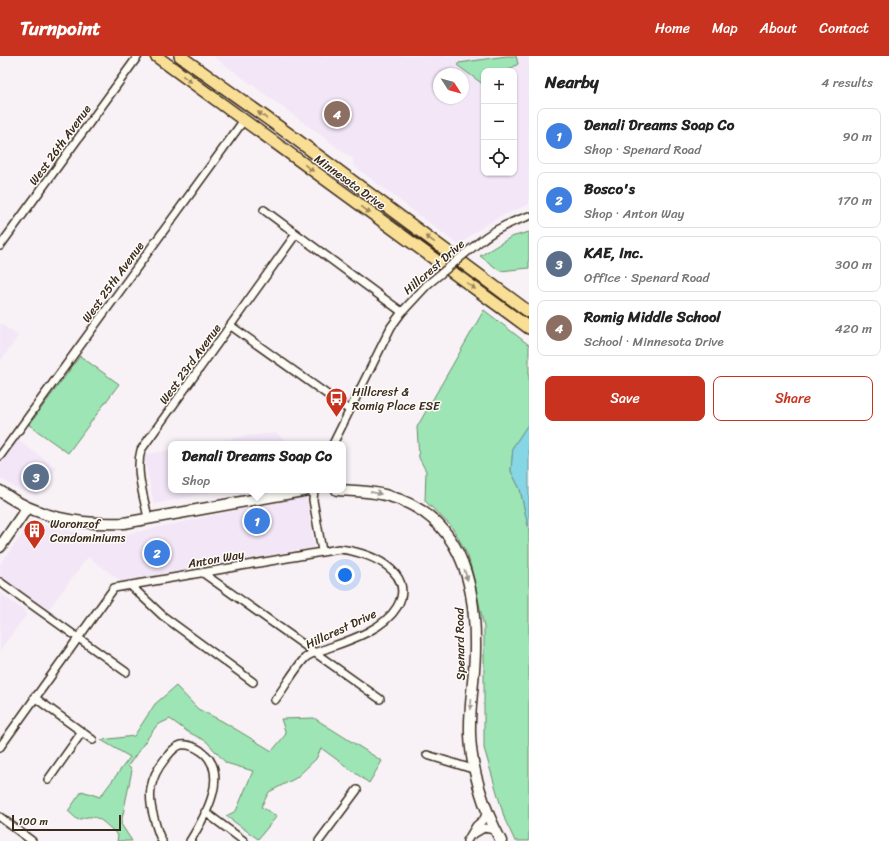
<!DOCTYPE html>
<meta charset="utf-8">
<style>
body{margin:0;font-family:Sriracha,sans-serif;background:#f2f2f2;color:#222}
.controls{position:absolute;right:12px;top:12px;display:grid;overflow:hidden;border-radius:8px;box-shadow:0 1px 3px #0004}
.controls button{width:36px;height:36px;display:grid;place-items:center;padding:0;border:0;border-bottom:1px solid #e0e0e0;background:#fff;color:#222;font:20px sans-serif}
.compass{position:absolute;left:433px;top:12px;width:36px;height:36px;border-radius:50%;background:#fff;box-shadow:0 1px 3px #0004;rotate:126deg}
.scale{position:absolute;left:12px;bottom:10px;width:109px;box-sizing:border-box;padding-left:4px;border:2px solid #3b2a1e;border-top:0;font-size:11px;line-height:14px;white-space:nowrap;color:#3b2a1e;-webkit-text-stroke:3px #fdfcf7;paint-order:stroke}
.you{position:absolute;left:345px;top:519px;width:14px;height:14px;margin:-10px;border:3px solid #fff;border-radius:50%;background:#1a73e8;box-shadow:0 0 0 6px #1a73e833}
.badge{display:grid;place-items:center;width:26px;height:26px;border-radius:50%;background:#c8321e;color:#fff;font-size:13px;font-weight:700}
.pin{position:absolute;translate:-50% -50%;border:2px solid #fff;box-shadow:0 1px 4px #0006}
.popup{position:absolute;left:168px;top:385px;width:178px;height:52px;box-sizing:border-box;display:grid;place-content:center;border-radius:8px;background:#fff;filter:drop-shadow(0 1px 3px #0005);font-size:13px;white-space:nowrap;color:#767676}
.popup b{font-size:15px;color:#222}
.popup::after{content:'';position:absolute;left:50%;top:100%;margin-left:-8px;border:8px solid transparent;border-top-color:#fff}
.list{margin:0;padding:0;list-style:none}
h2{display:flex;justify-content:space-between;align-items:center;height:52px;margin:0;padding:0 16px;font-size:17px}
h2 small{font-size:13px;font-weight:400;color:#767676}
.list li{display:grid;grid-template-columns:26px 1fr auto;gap:12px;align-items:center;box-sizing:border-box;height:56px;margin:0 8px 8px;padding:0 8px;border:1px solid #e0e0e0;border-radius:8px}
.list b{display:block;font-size:15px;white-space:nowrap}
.list p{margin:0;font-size:13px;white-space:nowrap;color:#767676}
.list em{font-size:13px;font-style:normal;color:#767676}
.actions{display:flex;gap:8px;padding:12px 16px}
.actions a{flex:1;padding:9px 0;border:1px solid #c8321e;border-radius:8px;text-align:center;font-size:14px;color:#c8321e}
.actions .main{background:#c8321e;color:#fff}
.icon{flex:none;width:22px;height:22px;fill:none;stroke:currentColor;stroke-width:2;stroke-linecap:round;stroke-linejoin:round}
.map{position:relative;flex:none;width:529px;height:785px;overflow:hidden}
header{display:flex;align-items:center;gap:24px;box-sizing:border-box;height:56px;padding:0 20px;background:#c8321e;color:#fff}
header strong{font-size:19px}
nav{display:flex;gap:22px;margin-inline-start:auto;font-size:14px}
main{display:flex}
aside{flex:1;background:#fff}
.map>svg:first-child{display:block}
</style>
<header>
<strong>Turnpoint</strong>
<nav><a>Home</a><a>Map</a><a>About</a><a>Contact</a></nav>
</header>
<main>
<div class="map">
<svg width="529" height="785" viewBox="0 0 529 785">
<rect width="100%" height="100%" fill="#f8f2f7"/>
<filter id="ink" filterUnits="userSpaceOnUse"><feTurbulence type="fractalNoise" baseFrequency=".025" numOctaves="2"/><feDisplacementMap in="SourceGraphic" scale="8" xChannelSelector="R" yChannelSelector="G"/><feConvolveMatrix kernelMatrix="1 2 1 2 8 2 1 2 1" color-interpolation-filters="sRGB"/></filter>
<g filter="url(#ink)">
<path fill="#f2e6f7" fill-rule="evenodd" d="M213,0H529V148L499,161L473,177L460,190L354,110L353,103ZM484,15H514V117H484ZM439,18H463V42H439Z
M0,267L18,280L0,306Z
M276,377L290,388H202L246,380Z
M16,383L57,412L37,439L17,433L0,422V405Z
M171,394V434H222L154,448L144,399Z
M301,441L307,445L308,450L314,491L121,525L88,501L48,554L0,519V508L27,472L33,467L83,478H127Z
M0,537L26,556V559L0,594Z"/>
<path fill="#9de5b4" stroke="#6c8869" d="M506,0H516L518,8L507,15H484V29L457,9L459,7Z
M529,176V212L500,215L480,200L511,181Z
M484,254L529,289V367L513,391L511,415L520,433L529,474V785H515L505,764L484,692V571L473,519L468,500L459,483L451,470L425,445L426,415L419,402L417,371Z
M80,300L119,328L68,397L29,369Z
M176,630L198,653L222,665L272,695L286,678L281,663L314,662L382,705L369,727L321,692L316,703L296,722L269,736L261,751L277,760L258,783L226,760L236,755L253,715L226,707L206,685L188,676L170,663L157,669L128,710L132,714L121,768L132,785H117L118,779C103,767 98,755 78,764L68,755L82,735L100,741L130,701L101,684L134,680L155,648Z"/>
<path fill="#87d6e5" stroke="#699195" d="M529,367V474L520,433L511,415L513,391Z"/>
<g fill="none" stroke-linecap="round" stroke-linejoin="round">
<defs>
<path id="street" d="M264,154L402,256
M478,187C493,174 510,166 529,160
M0,190L138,0
M231,270L349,354
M333,388L391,271L402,256L427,229
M0,400L244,64
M314,434L313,444L322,495
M148,462C144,441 135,415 141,394L296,178
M203,517L380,643
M0,526L126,616
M130,529L163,560L253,626
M34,641L93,684
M0,691L114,532L339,493C366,495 418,515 397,551C384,573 351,584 328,592C321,595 310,597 305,602C294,614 285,631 275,644
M427,699L476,714
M48,724L82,676
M205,756L244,785
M0,761L32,785
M472,779L484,772L495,774
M162,785C158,778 156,770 154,762C147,738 150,722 165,703C170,697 174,691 181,689C189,688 195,691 201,695C231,716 205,761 190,785
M319,785L357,734
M467,785L476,770L484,763L487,754"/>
<path id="secondary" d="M337,434C353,435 370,435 385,439C460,458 476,525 475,593C475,621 469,649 470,678C471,714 484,753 501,785
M0,435C37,462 79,469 124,467L308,434
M0,491L27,452"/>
<path id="primary" d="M156,0L529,272
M180,0L293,81L529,256"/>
</defs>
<use href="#street" stroke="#3b2a1e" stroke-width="10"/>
<use href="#secondary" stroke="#3b2a1e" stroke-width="13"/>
<use href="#primary" stroke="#3b2a1e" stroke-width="14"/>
<use href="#street" stroke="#fdfcf7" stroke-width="7"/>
<use href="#secondary" stroke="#fdfcf7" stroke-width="10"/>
<use href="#primary" stroke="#f9df96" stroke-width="11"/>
<defs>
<path id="street-bridge" d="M427,229L478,187"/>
</defs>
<use href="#street-bridge" stroke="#3b2a1e" stroke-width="10" stroke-linecap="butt"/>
<use href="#street-bridge" stroke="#fdfcf7" stroke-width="7"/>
</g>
<defs><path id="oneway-solid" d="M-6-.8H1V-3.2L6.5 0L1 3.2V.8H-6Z"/></defs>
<g fill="#9a845a">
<use href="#oneway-solid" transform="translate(187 23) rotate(36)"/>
<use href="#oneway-solid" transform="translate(262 59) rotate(-144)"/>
<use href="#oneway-solid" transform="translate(309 112) rotate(36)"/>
<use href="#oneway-solid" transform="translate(366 154) rotate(36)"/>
<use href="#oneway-solid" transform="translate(430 183) rotate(-144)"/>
<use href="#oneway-solid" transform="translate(471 230) rotate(36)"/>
</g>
<g fill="#9c938a">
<use href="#oneway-solid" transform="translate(376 437) rotate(11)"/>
<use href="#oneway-solid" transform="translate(466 519) rotate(73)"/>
<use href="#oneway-solid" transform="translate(471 648) rotate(95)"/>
</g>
</g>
<defs>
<symbol id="bus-pin" viewBox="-11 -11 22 30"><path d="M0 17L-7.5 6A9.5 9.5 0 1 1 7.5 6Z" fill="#c8321e" stroke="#fdfcf7"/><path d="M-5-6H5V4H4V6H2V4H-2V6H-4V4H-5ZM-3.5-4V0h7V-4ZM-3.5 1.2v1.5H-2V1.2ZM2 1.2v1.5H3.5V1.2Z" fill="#fff"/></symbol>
<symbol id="building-pin" viewBox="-11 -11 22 30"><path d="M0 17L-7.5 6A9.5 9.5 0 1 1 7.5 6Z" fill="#c8321e" stroke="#fdfcf7"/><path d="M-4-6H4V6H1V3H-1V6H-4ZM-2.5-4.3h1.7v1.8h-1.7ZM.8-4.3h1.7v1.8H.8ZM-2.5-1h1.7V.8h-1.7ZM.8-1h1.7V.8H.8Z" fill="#fff"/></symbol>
</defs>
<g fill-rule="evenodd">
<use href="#bus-pin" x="324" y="330" width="25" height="34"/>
<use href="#building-pin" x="22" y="462" width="25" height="34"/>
</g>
<g text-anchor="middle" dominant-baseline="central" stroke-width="3" stroke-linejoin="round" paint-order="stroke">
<g font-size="12" fill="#3b2a1e" stroke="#fdfcf7">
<text transform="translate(60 89) rotate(-54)">West 26th Avenue</text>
<text transform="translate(350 126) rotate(36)">Minnesota Drive</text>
<text transform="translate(434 211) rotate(-41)">Hillcrest Drive</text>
<text transform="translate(113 226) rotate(-54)">West 25th Avenue</text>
<text transform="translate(190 308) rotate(-54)">West 23rd Avenue</text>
<text transform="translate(216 503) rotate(-10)">Anton Way</text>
<text transform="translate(341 573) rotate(-25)">Hillcrest Drive</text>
<text transform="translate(460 588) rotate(-91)">Spenard Road</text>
</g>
<g font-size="12" fill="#3b2a1e" stroke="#fdfcf7" text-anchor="start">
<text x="352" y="336">Hillcrest &amp;<tspan x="352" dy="14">Romig Place ESE</tspan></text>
<text x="50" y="468">Woronzof<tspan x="50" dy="14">Condominiums</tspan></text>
</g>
</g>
</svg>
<div class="controls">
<button>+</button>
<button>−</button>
<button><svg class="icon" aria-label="locate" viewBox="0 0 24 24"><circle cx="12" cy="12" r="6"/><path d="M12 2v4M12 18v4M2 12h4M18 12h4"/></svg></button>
</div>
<svg class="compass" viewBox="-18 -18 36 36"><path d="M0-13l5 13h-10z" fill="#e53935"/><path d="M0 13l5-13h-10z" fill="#767676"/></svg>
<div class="scale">100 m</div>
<div class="you"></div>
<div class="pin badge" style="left:257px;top:465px;background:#3f7fe0">1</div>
<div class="popup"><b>Denali Dreams Soap Co</b>Shop</div>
<div class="pin badge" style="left:157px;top:497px;background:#3f7fe0">2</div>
<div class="pin badge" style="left:36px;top:421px;background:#5c6f8a">3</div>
<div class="pin badge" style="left:337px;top:58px;background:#8d6e63">4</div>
</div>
<aside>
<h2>Nearby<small>4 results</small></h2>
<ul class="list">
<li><span class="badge" style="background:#3f7fe0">1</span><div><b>Denali Dreams Soap Co</b><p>Shop · Spenard Road</p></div><em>90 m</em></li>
<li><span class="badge" style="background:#3f7fe0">2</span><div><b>Bosco's</b><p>Shop · Anton Way</p></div><em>170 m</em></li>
<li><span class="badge" style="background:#5c6f8a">3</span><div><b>KAE, Inc.</b><p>Office · Spenard Road</p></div><em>300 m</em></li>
<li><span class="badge" style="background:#8d6e63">4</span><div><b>Romig Middle School</b><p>School · Minnesota Drive</p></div><em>420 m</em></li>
</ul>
<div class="actions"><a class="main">Save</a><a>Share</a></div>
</aside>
</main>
